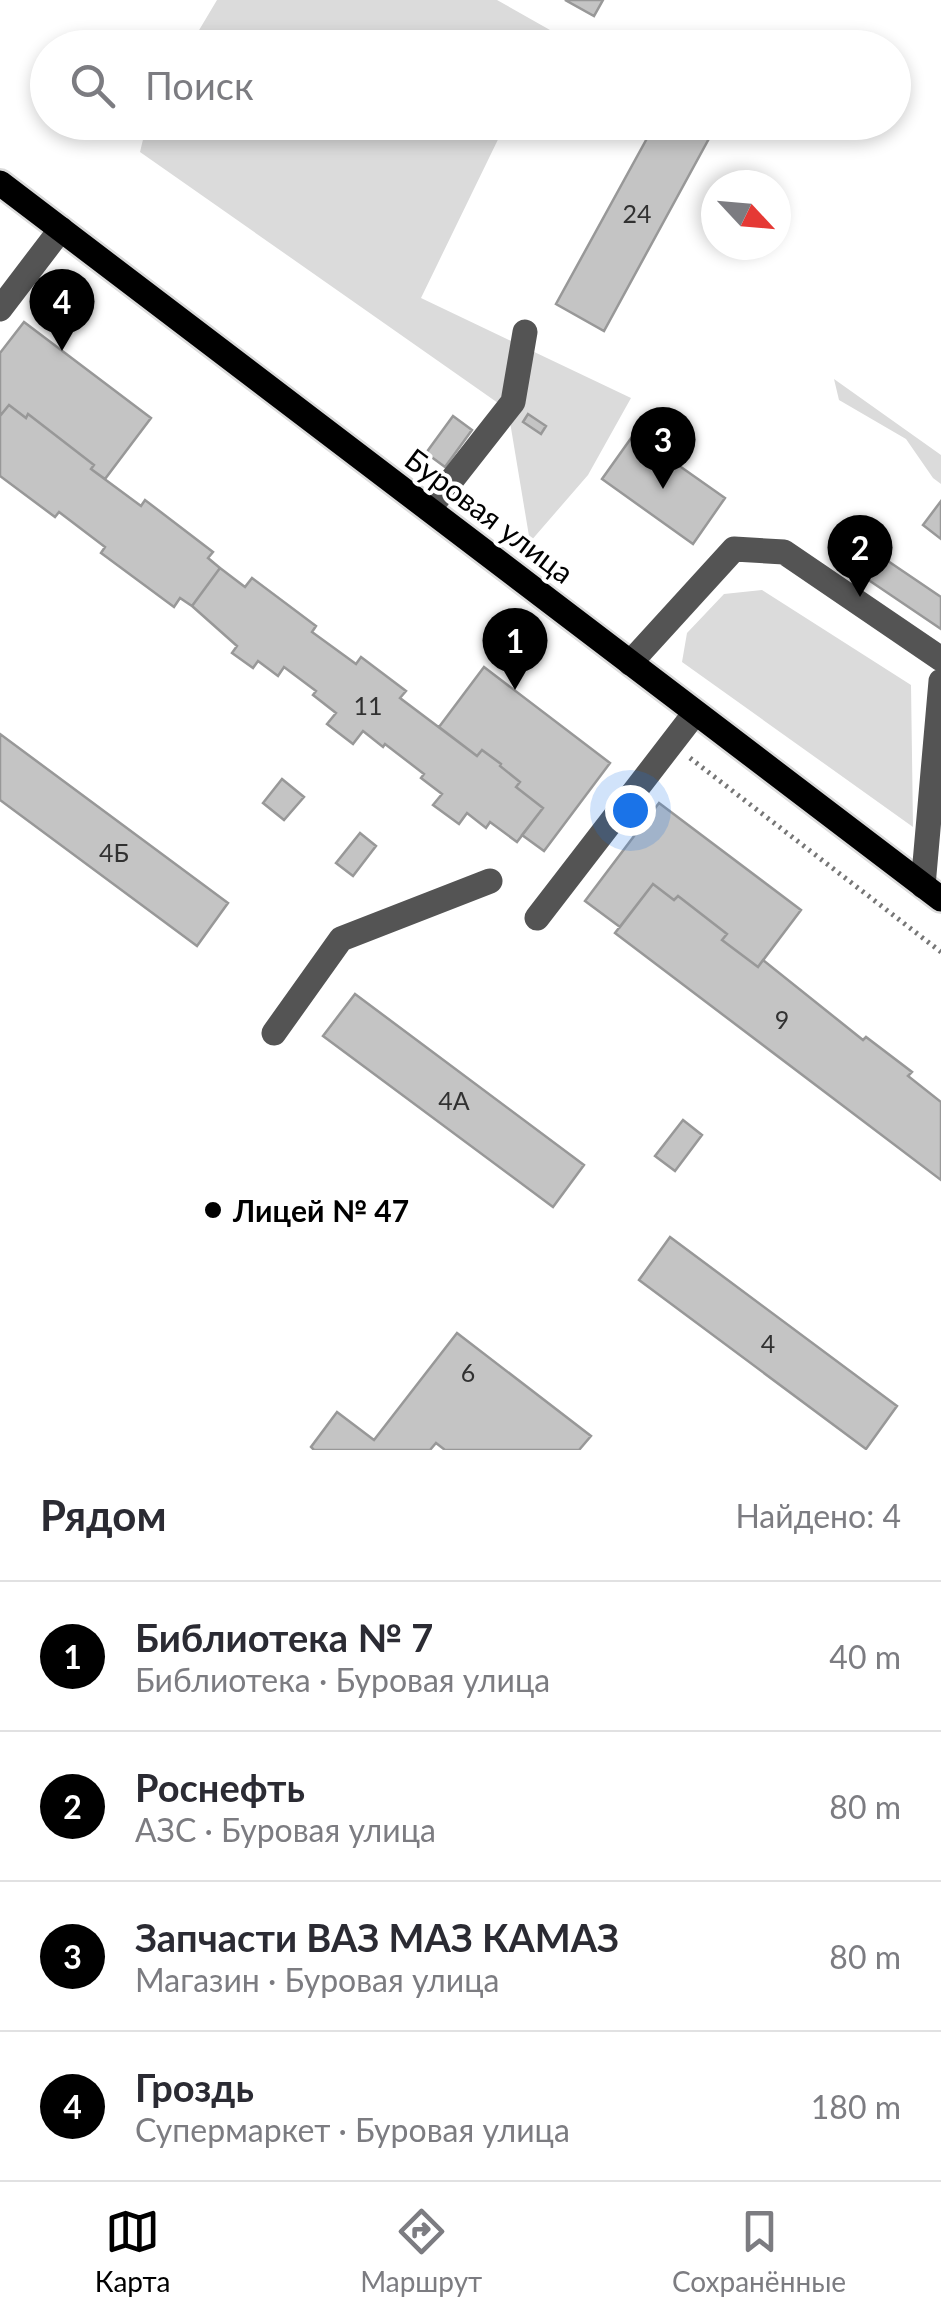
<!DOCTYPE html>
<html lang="ru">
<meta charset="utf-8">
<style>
body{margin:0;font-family:Lato,sans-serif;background:#f2f2f3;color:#2b2b33}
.compass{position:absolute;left:701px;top:170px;width:90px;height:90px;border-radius:50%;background:#fff;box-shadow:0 5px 15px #0003;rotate:116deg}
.you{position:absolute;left:630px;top:810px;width:35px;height:35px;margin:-25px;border:8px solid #fff;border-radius:50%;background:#1a73e8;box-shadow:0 0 0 15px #1a73e833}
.badge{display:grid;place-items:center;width:65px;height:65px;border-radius:50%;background:#000;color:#fff;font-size:32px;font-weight:700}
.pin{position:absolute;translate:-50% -82px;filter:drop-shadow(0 2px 5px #0008)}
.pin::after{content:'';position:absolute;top:52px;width:35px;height:30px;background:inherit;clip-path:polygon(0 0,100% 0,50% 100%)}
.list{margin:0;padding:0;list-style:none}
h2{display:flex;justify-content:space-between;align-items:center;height:130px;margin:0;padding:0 40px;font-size:42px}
h2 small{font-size:32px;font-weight:400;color:#7c7c81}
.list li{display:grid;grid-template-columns:65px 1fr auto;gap:30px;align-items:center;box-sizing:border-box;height:150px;padding:0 40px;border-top:2px solid #e1e1e2}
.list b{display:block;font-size:38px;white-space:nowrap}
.list p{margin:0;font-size:32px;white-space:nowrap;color:#7c7c81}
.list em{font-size:32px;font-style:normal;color:#7c7c81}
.icon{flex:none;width:55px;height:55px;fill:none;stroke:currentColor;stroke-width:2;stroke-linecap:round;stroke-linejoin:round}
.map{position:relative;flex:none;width:941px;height:1450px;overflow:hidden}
.search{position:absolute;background:#fff;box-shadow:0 5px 15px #0003;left:30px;right:30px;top:30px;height:110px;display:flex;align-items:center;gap:25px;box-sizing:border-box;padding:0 35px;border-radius:55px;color:#7c7c81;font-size:38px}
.sheet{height:730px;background:#fff}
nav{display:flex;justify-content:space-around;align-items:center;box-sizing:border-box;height:140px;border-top:2px solid #e1e1e2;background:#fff;font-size:28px;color:#7c7c81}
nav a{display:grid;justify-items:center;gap:5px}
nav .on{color:#000}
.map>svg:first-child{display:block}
</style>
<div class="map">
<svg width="941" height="1450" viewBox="0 0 941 1450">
<rect width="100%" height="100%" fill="#fff"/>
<path fill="#dbdbdb" d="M217,0H497L550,30L542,48L189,47Z
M147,123H506L421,298L631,398L588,475L530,542L508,410L140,152Z
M834,379L941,455V484L933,478L906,439L839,400Z
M762,590L911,685L913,827L682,662L687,633L724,594Z"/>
<path fill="#c4c4c4" stroke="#989898" stroke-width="2.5" d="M565,0H603L594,16Z
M656,122H718L604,331L556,304Z
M24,322L151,418L105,479L91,469L94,465L28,414L26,418L9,405L0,416V353Z
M9,405L26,418L28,414L94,465L91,469L141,506L145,500L213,552L208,558L220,568L192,606L180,598L174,607L101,553L105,547L59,512L55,517L0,476V416Z
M528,414L546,426L541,434L523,422Z
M453,416L472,430L445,467L426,453Z
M634,434L725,498L693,544L602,479Z
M941,501V539L923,525Z
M882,557L941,597V629L867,579Z
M220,568L245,587L252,578L316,626L312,632L356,664L361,657L406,691L400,698L477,756L482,750L501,764L500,766L520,782L516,787L543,808L517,842L490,822L486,828L467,813L459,824L433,805L442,794L421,778L424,774L385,744L383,747L363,731L353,744L327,724L336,713L313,695L316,691L284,667L278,676L258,661L253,668L232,653L237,646L192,606Z
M484,667L610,763L544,851L522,835L543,808L516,787L520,782L500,766L501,764L482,750L477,756L439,727Z
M0,734L228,903L197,946L0,800Z
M282,779L304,797L284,820L263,803Z
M659,803L801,910L758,967L722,940L727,934L678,896L674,900L653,884L620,927L585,901Z
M360,833L376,846L353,876L336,863Z
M653,884L674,900L678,896L727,934L722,940L758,967L763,960L863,1040L866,1037L912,1072L908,1076L941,1102V1180L615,933Z
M355,994L584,1165L553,1207L323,1036Z
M683,1120L702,1135L675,1171L655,1156Z
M670,1237L897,1406L866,1449L639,1280Z
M457,1333L591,1436L579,1450H445L436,1443L430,1450H314L311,1447L337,1412L374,1440Z"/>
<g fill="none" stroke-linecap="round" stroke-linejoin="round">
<defs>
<path id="major" d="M0,183L941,899"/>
</defs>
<use href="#major" stroke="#dbdbdb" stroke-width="30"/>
<path stroke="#767676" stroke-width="5" stroke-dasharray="2.5 5" stroke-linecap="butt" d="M690,758L941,952"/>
<path stroke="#545454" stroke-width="25" d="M0,309L61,229
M429,509L513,402L525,332
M630,663L734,549L784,552L941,659
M923,886L941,681
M537,918L695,713
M274,1033L341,939L490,881"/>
<use href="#major" stroke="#000" stroke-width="25"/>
</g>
<circle fill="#000" stroke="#fff" stroke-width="4" cx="213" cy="1210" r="10"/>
<g text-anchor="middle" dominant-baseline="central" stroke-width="8" stroke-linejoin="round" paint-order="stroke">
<g font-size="25" fill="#313131">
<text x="637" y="213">24</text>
<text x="368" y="705">11</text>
<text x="114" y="852">4Б</text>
<text x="782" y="1019">9</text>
<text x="454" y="1100">4А</text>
<text x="768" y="1343">4</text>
<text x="468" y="1372">6</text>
</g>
<g font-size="30" fill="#000" stroke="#fff">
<text transform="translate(490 515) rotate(37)">Буровая улица</text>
</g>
<g font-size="30" font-weight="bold" fill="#000" stroke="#fff" text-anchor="start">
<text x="233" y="1210">Лицей № 47</text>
</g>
</g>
</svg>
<svg class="compass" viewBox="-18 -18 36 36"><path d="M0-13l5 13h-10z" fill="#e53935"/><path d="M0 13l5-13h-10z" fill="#7c7c81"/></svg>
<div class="you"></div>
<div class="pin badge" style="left:515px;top:690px">1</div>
<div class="pin badge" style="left:860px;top:597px">2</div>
<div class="pin badge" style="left:663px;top:489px">3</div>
<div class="pin badge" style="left:62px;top:351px">4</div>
<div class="search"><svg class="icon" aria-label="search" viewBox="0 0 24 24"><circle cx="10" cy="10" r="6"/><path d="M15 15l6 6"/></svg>Поиск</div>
</div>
<section class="sheet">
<h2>Рядом<small>Найдено: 4</small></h2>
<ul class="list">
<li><span class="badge">1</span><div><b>Библиотека № 7</b><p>Библиотека · Буровая улица</p></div><em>40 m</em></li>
<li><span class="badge">2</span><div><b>Роснефть</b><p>АЗС · Буровая улица</p></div><em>80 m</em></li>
<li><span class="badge">3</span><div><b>Запчасти ВАЗ МАЗ КАМАЗ</b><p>Магазин · Буровая улица</p></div><em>80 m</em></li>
<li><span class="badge">4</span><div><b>Гроздь</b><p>Супермаркет · Буровая улица</p></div><em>180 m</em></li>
</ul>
</section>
<nav>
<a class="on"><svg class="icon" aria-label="map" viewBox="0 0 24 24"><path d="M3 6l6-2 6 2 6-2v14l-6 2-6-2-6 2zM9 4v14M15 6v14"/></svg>Карта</a>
<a><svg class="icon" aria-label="directions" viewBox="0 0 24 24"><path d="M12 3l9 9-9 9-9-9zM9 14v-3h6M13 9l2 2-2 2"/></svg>Маршрут</a>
<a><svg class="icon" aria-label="saved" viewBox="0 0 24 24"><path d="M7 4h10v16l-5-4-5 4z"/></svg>Сохранённые</a>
</nav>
